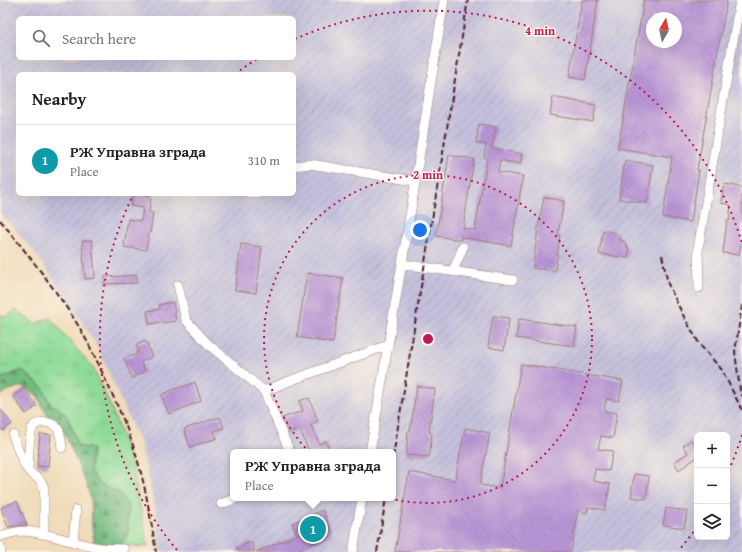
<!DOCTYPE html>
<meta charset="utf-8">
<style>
body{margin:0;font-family:"Gentium Book Plus",serif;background:#f2f2f2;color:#222}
.controls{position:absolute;right:12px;bottom:12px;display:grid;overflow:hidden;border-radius:6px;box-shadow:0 4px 16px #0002}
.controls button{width:36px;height:36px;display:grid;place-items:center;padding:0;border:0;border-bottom:1px solid #e0e0e0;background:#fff;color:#222;font:20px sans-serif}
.compass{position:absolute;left:646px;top:12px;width:36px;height:36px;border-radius:50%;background:#fff;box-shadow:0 4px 16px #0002;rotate:9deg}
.you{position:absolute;left:420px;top:230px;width:14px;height:14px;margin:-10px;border:3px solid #fff;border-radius:50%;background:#1a73e8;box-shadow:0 0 0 6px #1a73e833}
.badge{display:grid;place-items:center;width:26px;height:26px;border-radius:50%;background:#d93025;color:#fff;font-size:13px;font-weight:700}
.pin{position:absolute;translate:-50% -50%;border:2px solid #fff;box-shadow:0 1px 4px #0006}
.popup{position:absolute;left:230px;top:449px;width:166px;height:52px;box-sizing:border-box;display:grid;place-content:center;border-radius:6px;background:#fff;filter:drop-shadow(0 1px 3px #0005);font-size:13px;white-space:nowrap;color:#767676}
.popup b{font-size:15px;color:#222}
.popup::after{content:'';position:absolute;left:50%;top:100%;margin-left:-8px;border:8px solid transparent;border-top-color:#fff}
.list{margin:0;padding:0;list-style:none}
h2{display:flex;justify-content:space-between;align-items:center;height:52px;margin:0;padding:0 16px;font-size:17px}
h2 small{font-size:13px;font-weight:400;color:#767676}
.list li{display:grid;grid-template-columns:26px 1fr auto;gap:12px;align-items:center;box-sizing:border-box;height:72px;padding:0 16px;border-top:1px solid #e0e0e0}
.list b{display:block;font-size:15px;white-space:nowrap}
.list p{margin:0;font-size:13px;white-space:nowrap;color:#767676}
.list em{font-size:13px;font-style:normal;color:#767676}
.icon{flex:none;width:22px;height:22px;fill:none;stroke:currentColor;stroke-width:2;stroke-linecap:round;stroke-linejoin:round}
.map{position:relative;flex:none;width:742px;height:552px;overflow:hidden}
.search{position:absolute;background:#fff;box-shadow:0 4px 16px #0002;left:16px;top:16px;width:280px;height:44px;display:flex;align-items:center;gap:10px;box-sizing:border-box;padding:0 14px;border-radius:6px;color:#767676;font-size:15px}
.panel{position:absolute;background:#fff;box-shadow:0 4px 16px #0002;left:16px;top:72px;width:280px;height:124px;border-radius:6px}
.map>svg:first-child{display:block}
</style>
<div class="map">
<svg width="742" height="552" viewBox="0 0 742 552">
<defs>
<pattern id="industrial-furrows" width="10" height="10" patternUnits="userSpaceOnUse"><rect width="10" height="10" fill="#c4c0db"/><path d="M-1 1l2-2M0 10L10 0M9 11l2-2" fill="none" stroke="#aaa5bc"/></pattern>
<pattern id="grass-tufts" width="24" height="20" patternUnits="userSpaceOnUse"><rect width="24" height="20" fill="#8eda97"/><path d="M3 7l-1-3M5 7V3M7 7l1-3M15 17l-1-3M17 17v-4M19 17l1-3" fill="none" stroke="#7cbb82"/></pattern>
<pattern id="forest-firs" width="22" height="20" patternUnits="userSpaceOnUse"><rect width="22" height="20" fill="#72ba80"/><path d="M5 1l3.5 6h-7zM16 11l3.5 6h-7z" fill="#609769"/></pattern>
<pattern id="building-back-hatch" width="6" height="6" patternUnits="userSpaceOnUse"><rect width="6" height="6" fill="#ba95d7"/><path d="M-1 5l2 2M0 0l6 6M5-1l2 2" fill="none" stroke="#9979af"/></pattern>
</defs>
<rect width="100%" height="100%" fill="#fcf5e5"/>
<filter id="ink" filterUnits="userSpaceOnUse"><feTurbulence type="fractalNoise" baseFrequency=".025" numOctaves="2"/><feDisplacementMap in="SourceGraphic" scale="8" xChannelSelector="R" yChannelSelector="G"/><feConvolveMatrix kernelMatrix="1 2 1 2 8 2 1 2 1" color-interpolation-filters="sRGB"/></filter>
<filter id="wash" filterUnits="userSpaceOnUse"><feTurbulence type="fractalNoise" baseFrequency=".012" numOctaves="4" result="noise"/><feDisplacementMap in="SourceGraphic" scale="16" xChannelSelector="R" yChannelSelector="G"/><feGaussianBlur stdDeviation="0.9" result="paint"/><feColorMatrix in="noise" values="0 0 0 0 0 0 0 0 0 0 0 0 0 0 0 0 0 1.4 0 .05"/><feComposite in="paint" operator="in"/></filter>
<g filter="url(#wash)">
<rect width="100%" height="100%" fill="#f0dbba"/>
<path fill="url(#industrial-furrows)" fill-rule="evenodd" d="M0,0H742V552H161L155,508L141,446L98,348L70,303L33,250L0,213ZM18,18H294V58H18ZM652,18H676V42H652ZM18,74H294V194H18ZM697,435H727V537H697ZM233,452H393V498H233Z"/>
<path fill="url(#grass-tufts)" stroke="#6c7c61" d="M16,310L35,324L50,318L93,368L111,407L121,434L132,466L148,547L119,545L125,540L128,532V518L129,509L120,493L100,485L90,471L92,449L77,446C75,435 69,415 60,409C57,407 54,406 51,405L43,388L22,370L0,379V314L6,317Z"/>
<path fill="url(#forest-firs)" stroke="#5e6c56" d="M22,370L43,388L51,405C54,406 57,407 60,409C69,415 75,435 77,446L92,449L90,471L100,485L120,493L129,509L128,518V532L125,540L119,545L94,542L92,526L91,499L86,483L64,432L59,425L53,421L47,415L37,396L22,386L9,390L0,396V379Z"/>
<g id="blocks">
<path fill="url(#building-back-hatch)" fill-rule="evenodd" d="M582,0H598L585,80L569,77Z
M644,0H727L697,170H699L691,222L663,217L672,157L618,148ZM652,18H676V42H652Z
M553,97L596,105L593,122L550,115Z
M479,124L496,127L492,148L522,154L520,164L500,160L498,172L523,176L511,246L461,237V240L436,236L449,155L474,159L463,228L475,230L487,158L484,157L486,145L476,143Z
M625,160L653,165L647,203L619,199Z
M724,184L742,187V238L739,255L723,253L727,220L729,221L731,205L721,203Z
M133,194L151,196L149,212L153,213L150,233H149L146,250L124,247L128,219L141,221L143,208L131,206Z
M544,197L564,201L558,235H560L555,271L533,268L538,228Z
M603,230L616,233L621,238L620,240L625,242L629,251L628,258L599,254Z
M92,240L95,278L85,279L82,241Z
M241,244L262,247L256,293L235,290Z
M307,273L343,278L333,343L297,337Z
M137,275V283L105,284V277Z
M173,302L176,321L162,323V322L149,324L147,311L160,309L159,305Z
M493,316L509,318L504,350L488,347Z
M519,319L577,327L574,346L516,338Z
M146,341L152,357L141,362L145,372L132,378L124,359L137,354L136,352L139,351L136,345Z
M521,364L623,381L619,401L606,399L604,411L617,413L613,438L601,436L598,449L613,451L609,471L595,469L593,481L610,484L605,510L588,507L587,513L578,511L571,552H395L409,472L455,480L465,428L490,433L480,485L500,488Z
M195,382L201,401L169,414L161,395L182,386L183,387Z
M417,386L435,389L429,432L432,433L429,457L406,455L408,431H410Z
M24,388L37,406L26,414L13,397Z
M309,398L318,421L312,424V425H311L319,444L326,441L330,452H309L300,429L289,433L282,418L303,411L299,401Z
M0,409L12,424L3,431L0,427Z
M220,417L224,428L214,431L217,438L190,447L184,429Z
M40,434L51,435L48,467L37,466Z
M691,440L697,448V457L679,470L674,462L688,453L683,446Z
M634,474L649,476L646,499L631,497Z
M17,501L27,525L8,527L1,508Z
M666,508L687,511L684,528L663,525Z
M323,510L333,535L292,552H256L297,535L292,523Z
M251,542L255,552H239L237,548Z"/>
</g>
</g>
<g filter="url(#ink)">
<use href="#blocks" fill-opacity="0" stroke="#9d7d72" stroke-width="1"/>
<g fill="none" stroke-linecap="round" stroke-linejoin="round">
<defs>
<path id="minor" d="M294,166L310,164L415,181
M251,194H257
M402,264L513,280
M453,271L463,247
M178,285L186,320L208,344L264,391L290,452
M699,288L698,249L740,0
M264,391L292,380L388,345
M13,435C16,444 22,463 28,470C34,479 39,474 44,488V534
M370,452L409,222L444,0
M28,470C29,458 28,441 32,429C36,419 53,421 58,429C61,435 61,442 62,448
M221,504L237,498
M0,536C8,534 16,531 24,531C48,533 71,542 94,547C104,549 114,549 124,549
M73,542L76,510
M0,546L1,552
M353,552L362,498"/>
</defs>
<use href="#minor" stroke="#9d7d72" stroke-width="10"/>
<use href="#minor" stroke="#fff" stroke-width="9"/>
<path stroke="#4a1f2b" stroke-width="2" stroke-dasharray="6 3" stroke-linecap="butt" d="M0,220C27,253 53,286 76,322C88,341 97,361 106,381C115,400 124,420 131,440C144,476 150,514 156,552
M662,255L668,284L683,315L700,345L722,370L742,410
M742,305L735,352L740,390L742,396
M393,457L468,0
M377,552L386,498"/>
</g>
</g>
<g fill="none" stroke="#c2185b" stroke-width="2" stroke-dasharray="2 4">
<circle cx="428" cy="339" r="164"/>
<path d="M742 435A328 328 0 0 1 728 472M697 527A328 328 0 0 1 679 550M177 550A328 328 0 0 1 133 195M235 74A328 328 0 0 1 257 59M295 39A328 328 0 0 1 742 243"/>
</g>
<circle cx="428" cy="339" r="6" fill="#c2185b" stroke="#fcf5e5" stroke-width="2"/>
<g font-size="12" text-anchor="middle" font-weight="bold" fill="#c2185b" stroke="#fcf5e5" stroke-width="3" stroke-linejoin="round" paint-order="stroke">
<text x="540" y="35">4 min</text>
<text x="428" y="179">2 min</text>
</g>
</svg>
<div class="controls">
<button>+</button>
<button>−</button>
<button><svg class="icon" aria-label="layers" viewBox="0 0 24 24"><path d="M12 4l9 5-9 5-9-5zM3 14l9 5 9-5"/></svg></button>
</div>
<svg class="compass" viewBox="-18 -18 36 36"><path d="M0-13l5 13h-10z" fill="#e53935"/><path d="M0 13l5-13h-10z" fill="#767676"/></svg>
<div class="you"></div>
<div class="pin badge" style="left:313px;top:529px;background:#0f9aa8">1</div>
<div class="popup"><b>РЖ Управна зграда</b>Place</div>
<div class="search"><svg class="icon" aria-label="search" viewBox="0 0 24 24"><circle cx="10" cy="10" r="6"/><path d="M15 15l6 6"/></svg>Search here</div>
<section class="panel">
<h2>Nearby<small></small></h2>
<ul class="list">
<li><span class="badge" style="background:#0f9aa8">1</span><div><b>РЖ Управна зграда</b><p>Place</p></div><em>310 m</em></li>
</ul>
</section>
</div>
